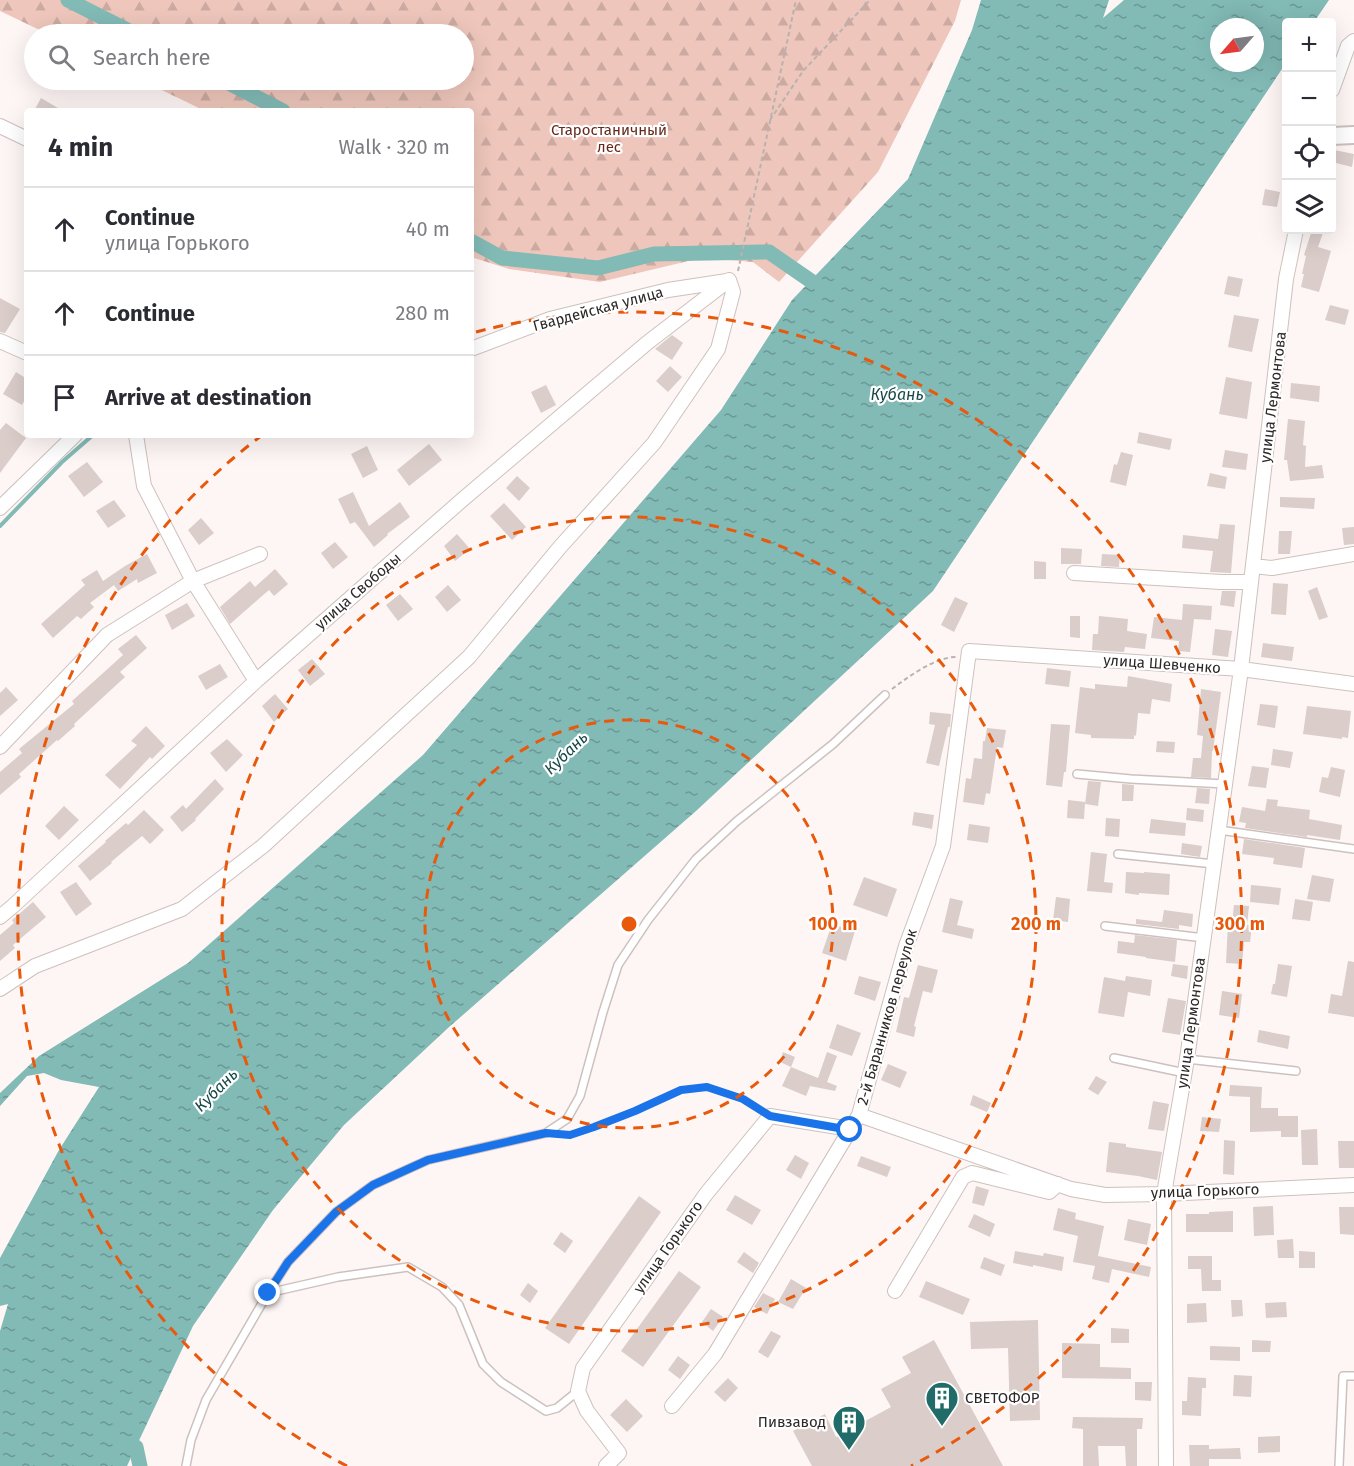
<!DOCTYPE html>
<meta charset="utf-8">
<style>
body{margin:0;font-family:"Fira Sans",sans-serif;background:#f2f2f3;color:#2b2b33}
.controls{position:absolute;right:18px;top:18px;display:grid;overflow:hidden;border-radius:6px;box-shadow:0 6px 24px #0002}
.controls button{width:54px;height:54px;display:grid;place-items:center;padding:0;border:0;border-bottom:2px solid #e1e1e2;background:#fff;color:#2b2b33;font:30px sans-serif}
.compass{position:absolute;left:1210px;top:18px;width:54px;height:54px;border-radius:50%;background:#fff;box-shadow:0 6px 24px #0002;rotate:242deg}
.stop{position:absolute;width:18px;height:18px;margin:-14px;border:4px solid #1a73e8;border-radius:50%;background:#fff}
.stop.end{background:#1a73e8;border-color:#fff;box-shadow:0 2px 6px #0008}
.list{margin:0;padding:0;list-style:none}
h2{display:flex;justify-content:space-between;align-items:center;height:78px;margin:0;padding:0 24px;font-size:26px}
h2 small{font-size:20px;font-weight:400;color:#7c7c81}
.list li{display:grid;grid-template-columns:39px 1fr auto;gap:18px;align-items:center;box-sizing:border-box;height:84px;padding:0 24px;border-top:2px solid #e1e1e2}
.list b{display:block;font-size:22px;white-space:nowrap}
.list p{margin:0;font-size:20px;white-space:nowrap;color:#7c7c81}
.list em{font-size:20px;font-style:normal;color:#7c7c81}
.icon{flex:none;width:33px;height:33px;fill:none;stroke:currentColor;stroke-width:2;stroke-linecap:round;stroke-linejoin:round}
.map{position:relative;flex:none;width:1354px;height:1466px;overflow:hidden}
.search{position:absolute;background:#fff;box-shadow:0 6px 24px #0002;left:24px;top:24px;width:450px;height:66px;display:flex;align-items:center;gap:15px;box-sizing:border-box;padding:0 21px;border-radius:33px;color:#7c7c81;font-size:22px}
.panel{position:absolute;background:#fff;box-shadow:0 6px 24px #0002;left:24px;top:108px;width:450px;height:330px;border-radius:6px}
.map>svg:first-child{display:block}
</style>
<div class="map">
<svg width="1354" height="1466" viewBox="0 0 1354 1466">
<defs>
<pattern id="forest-firs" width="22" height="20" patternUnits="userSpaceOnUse" patternTransform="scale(1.5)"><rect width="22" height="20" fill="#eec6bb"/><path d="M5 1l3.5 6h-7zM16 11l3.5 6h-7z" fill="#ccaaa1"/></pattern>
<pattern id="water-ripples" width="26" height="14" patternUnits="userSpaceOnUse" patternTransform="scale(1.5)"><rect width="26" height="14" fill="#82bab6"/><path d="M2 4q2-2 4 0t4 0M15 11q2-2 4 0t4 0" fill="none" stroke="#6b9794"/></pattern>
</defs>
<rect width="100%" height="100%" fill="#fef6f4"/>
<path fill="url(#forest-firs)" d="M0,0H961L955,21L878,172L779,282L753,262L701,258L600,282L509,269L471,257V111H205L141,80H464V34H48L0,11Z"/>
<path fill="url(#water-ripples)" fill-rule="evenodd" d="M981,0H1109L1103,18L1124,0H1329L1314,22H1286V63L933,591L696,811L448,1028L344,1125L273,1210L193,1326L127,1466H0V1331L8,1304L0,1306V1258L59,1150L99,1087L61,1080L44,1073L27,1076L0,1106V1093L39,1056L188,963L423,755L721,410L792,300L908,179L972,30ZM1219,27H1255V63H1219Z"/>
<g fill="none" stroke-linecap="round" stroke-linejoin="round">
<path stroke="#82bab6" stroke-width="4" d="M0,526L62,462L93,435"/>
<path stroke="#82bab6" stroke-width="15" d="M68,0L135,34
M223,80L283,111
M471,241L502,258L598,268L654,254L769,252L811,281
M136,1447L140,1466"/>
</g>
<path fill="#dacdca" d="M41,98L63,111H34Z
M1334,150L1354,154L1352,167L1332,162Z
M1265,189L1280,192L1277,207L1262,205Z
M1312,230H1324L1318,247L1331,251L1319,292L1301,287L1304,274H1302L1306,256L1304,255Z
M1228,276L1243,279L1239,297L1224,294Z
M0,298L20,309L5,333L0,332Z
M1330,305L1349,310L1345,325L1325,320Z
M1234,315L1259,319L1252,352L1228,347Z
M672,335L683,343L672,360L655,349Z
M670,366L682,377L668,392L656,381Z
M16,372L27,379V396L22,405L3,394Z
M1226,377L1252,382L1247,419L1219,414Z
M1291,383L1320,386L1319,402L1290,398Z
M546,385L556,405L541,413L531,392Z
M1288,419L1305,421L1303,445L1306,446L1305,467L1322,465L1324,478L1290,481L1287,460H1284Z
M6,423L26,438L0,473V430Z
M1139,432L1172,439L1170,450L1137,443Z
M429,444L442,460L409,486L397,470Z
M367,446L378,470L363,478L351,454Z
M1225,450L1248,454L1246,470L1222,467Z
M1121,452L1133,455L1126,486L1110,482L1114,464L1117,465Z
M87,462L103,482L84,497L68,476Z
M1210,473L1227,477L1225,489L1207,486Z
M517,476L530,488L519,501L506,488Z
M353,492L369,526L400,502L410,517L387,534L388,535L374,547L355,522L350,524L338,499Z
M1280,497L1315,498L1314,509L1280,507Z
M114,500L126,516L108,528L96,511Z
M504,503L526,527L512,540L490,516Z
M201,518L214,533L199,545L188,530Z
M1220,524L1235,525L1231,573L1210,572L1213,551L1182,548L1183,535L1218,539Z
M1354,527V544L1344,545L1342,528Z
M1279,531H1292L1290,554H1278Z
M457,534L470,549L455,561L444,546Z
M335,542L348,557L333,569L321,553Z
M1061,548L1082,549L1081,564H1061Z
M147,554L157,573L138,583L137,579L118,591L114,585L90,603L94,607L81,619L77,616L53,638L41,624L85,585L81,580L97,570L103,581L125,566Z
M1102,554L1120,555L1119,567L1101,566Z
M1034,561L1046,562V579H1034Z
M275,569L288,584L274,596L269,590L230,624L220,607L250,581L255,587Z
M1273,583L1288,584L1286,615L1271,614Z
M448,585L461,600L447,612L435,597Z
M1317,587L1328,617L1319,620L1308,591Z
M1222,591H1236L1234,607L1220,605Z
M400,594L413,609L398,621L386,605Z
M955,597L968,603L954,632L941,625Z
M187,603L195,616L172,630L165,615Z
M1183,604L1212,606L1211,620L1194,619L1190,652L1178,651L1179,641L1151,638L1154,617L1182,620Z
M1070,616H1080V638L1070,637Z
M1099,616L1128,619L1127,631L1147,634L1145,649L1125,647L1124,652L1092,650L1093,634H1098Z
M1215,629L1232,631L1228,657L1212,655Z
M136,635L147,648L120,672L125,677L74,724L75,726L58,741L57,740L19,774L21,777L0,795V772L22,753L19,749L74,704L72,701L123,655L118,649Z
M1263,643L1294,647L1292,661L1261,657Z
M312,659L325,674L310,686L298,670Z
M220,664L228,677L206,690L198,676Z
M1047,668L1071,671L1069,687L1045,684Z
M1128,676L1172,684L1170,702L1152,699L1150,714L1138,713L1136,736L1134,735V739L1091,738V735L1075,733L1080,687L1095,689V684L1127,687Z
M6,687L18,700L0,716V693Z
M1201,689L1221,692L1213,751H1212L1211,778L1191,777L1193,758H1201L1203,736L1197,735Z
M275,694L288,709L274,722L262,706Z
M1260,704L1278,706L1275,728L1257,725Z
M1307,706L1351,711L1348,738L1342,737V739L1303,734Z
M930,712L951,714L950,727H948L939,766L926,763L935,725L929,724Z
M1051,724L1070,725L1066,772H1064L1062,787L1046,785Z
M146,726L165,746L152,759L150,757L120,789L105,775L137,745L131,741Z
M987,728L1006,730L1003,748L997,747L990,794L986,793L984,805L963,802L966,778L971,779L974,758L982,759L983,741H985Z
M227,739L243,755L226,772L210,753Z
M1157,741L1175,742L1174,753L1156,752Z
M1273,749L1293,752L1290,768L1271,765Z
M1252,766L1269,768L1266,788L1248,786Z
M1331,767L1345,770L1340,797L1319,792L1322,777L1328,778Z
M215,779L224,789L195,819L196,820L182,832L170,817L183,805L186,809Z
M1088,781L1101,782L1098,806L1085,804Z
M1122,784L1134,785L1133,801H1122Z
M1197,788L1210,789L1209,804L1195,803Z
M1267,799L1278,800L1277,806L1310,810L1309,819L1342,825L1340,840L1307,835V837L1245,828L1246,823L1239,822L1242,807L1265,811Z
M1068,800L1085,802L1084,819L1067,818Z
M64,806L79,820L59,840L45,826Z
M1187,808L1204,810L1203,822L1186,820Z
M144,810L164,830L150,844L142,836L111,862L112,863L90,881L78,866L106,842L105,841L126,823L128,825Z
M914,812L934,815L932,829L912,825Z
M1106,818L1120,819L1119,837L1105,836Z
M1151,819L1186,823L1185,836L1149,833Z
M969,824L990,827L988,843L967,840Z
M1244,839L1305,848L1302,868L1273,864L1274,858L1242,854Z
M1182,843L1202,846L1200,857L1181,854Z
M1091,852L1107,854L1104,882L1113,883L1112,893L1087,891Z
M1126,872L1144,873V872L1170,874L1169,895L1139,893V895L1125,893Z
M1312,875L1334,879L1330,902L1307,899Z
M864,877L897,889L887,917L853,905Z
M76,882L92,904L76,916L60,892Z
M1251,885L1281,888L1279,905L1250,902Z
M1056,897L1070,899L1068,922L1053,920Z
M950,898L963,901L957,925L974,929L972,939L942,932Z
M1295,899L1313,902L1310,921L1292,919Z
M33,902L46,917L13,945L15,948L0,961V935L14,923L12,920Z
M1234,905L1249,906L1247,925H1252L1250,942H1244L1242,964L1226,963L1228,923H1232Z
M1164,910L1193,914L1192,927L1179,925V929L1136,924V919L1162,922Z
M832,924L855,931L846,961L822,953Z
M1135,935L1177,940L1175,962L1146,958V957L1117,953L1118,941L1134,943Z
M1348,961L1354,962V1017L1328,1013L1331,994L1342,996Z
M1173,964L1188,966L1187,979L1171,976Z
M1278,964L1292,966L1287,997L1271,994L1273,984H1275Z
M918,965L938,970L932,993L923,991L914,1026L916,1027L914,1037L896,1032L904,997L909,998Z
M859,976L881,982L875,1001L854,994Z
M1126,976L1152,980L1150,996L1128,992L1124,1017L1098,1013L1104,977L1125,981Z
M1222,991L1242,994L1239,1018L1219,1015Z
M1168,998L1186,1001L1180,1035L1162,1032Z
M837,1024L861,1033L852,1056L829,1048Z
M1259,1030L1290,1036L1288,1049L1257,1042Z
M783,1052L795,1057L791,1067L818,1078L827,1052L837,1056L827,1082L837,1086L835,1091L810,1086L806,1096L782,1086L791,1067L780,1062Z
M888,1064L907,1072L900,1088L881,1080Z
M1096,1076L1107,1082L1098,1095L1088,1089Z
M1230,1085L1262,1087L1261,1108H1278V1116H1298V1137H1281V1131L1250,1132V1097L1229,1096Z
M973,1095L991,1103L987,1112L970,1105Z
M1153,1101L1169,1104L1164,1131L1148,1129Z
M1202,1117L1221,1119L1219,1132L1200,1131Z
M1317,1129L1318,1165H1302L1301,1130Z
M1224,1140L1235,1141L1234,1175L1223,1174Z
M1338,1141H1354V1168H1339Z
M1109,1142L1126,1144V1147L1162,1152L1157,1180L1138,1176L1106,1172Z
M795,1155L809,1163L801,1179L786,1170Z
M861,1156L891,1167L887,1177L857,1166Z
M976,1186L989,1190L984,1206L972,1203Z
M735,1195L761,1210L752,1225L726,1210Z
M639,1196L661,1212L569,1344L545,1328Z
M1273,1206L1274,1235L1254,1236L1253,1207Z
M1339,1207H1354V1235L1340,1234Z
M1058,1208L1076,1213L1075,1219L1104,1226L1098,1256L1151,1267L1149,1277L1112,1269L1109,1283L1092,1279L1095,1266L1073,1262L1078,1236L1053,1230Z
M1233,1211V1232H1186V1214H1209V1212Z
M974,1214L995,1224L990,1237L968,1227Z
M1128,1219L1151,1224L1147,1245L1124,1240Z
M561,1232L573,1241L565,1253L553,1244Z
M1293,1239L1294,1258H1278L1277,1240Z
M1015,1251L1043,1256L1044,1253L1064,1257L1062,1271L1033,1265V1267L1013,1263Z
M1299,1251L1315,1252V1268H1299Z
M744,1252L759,1263L753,1273L737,1262Z
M1188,1256H1212V1280H1221V1291H1202L1201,1269H1188Z
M984,1257L1005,1265L1001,1276L980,1268Z
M679,1271L701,1287L643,1367L621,1351Z
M791,1279L806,1288L793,1309L778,1302Z
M926,1281L970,1299L963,1315L919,1297Z
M528,1283L538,1291L530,1303L520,1295Z
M763,1293L775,1299L767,1314L754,1307Z
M1231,1300H1242L1243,1316L1232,1317Z
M1286,1302L1287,1317L1266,1318L1265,1303Z
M1206,1303L1207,1322L1187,1323V1304Z
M711,1309L723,1317L713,1331L702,1322Z
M1038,1320L1040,1420L1010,1421L1008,1348L971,1349L970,1322Z
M1111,1328L1129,1329V1343H1111Z
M771,1331L781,1336L768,1358L758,1352Z
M934,1340L1003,1466H812L793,1431L825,1414L836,1437L891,1407L881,1389L911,1373L902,1357Z
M1252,1340L1271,1341L1270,1352H1252Z
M1062,1343L1100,1344V1367L1131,1368V1379L1062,1378Z
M1210,1346L1240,1347V1361L1210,1360Z
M678,1356L690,1365L680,1379L668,1370Z
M1234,1375L1252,1376L1251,1397L1233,1396Z
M1188,1377L1206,1378V1388H1202L1201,1416L1182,1415V1401H1187Z
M728,1378L738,1388L725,1402L714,1392Z
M1135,1382H1152L1151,1401L1135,1400Z
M626,1399L643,1416L627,1432L610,1415Z
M1073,1417L1143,1418L1142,1429H1137V1466H1126L1125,1446H1098L1099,1466H1083V1429L1072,1428Z
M1280,1436V1452L1258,1453V1437Z
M1189,1445H1209V1449L1240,1448L1241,1459H1209V1466H1190Z"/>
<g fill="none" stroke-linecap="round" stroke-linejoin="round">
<defs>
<path id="service" d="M1077,774L1131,779L1225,784
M1219,830L1354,849
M1118,854L1214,864
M1105,926L1204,938
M1114,1058L1185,1073
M1187,1059L1296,1071
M268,1293L288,1262L336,1212L373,1185L428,1160L546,1133L567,1119L580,1096L603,1012L618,965L648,920L696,859L737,821L833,744L885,695
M186,1466L191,1440L206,1400L268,1293L338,1277L408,1267L442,1287L459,1305L483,1364L501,1382L546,1411L557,1408L578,1391
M1339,1466L1343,1376H1354"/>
<path id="minor" d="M1332,90L1348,46L1354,41
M0,126L27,139
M0,341L27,353
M471,349L550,319L668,290L727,281
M136,435L144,486L193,581L256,681
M0,508L75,435
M1253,566L1272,568L1354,554
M1074,573L1221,582H1251
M0,747L107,635L193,581L260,554
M0,917L13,906L256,681L462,500L647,343L729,280
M0,989L35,966L182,909L263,846L469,657L560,547L654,443L718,349L733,292L729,280
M859,1115L1071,1189L1105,1195L1164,1194L1354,1185
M895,1291L963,1177L972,1173L1049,1192L1058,1184
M672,1406L715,1354L859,1115L906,946L943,846L969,651L1241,669L1354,684
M606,1466L619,1453L587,1411L578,1391L583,1368L706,1194L770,1116L850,1129
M1166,1466L1164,1194L1187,1059L1241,669L1286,279L1296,230"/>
<path id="tertiary" d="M1332,136L1354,135"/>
</defs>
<use href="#service" stroke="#cdc1be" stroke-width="10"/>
<use href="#minor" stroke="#cdc1be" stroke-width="16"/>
<use href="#tertiary" stroke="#cdc1be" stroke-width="20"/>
<path stroke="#b9b2b0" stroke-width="2" stroke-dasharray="4.5 3" stroke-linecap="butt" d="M770,120L803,71L870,0
M738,271L796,0
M892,689C908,677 935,657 956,657
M564,1134L570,1135L594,1127L635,1111L681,1090L707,1087L743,1099L757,1108"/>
<use href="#service" stroke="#fff" stroke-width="7"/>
<use href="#minor" stroke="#fff" stroke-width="14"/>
<use href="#tertiary" stroke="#fff" stroke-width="16"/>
</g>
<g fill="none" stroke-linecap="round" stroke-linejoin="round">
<path stroke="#1a73e8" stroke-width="8" d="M268,1293L288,1262L336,1212L373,1185L428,1160L546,1133L570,1135L594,1127L635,1111L681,1090L707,1087L743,1099L770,1116L850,1130"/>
</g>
<g fill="none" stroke="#e8590c" stroke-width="3" stroke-dasharray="10 8">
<circle cx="629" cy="924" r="204"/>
<circle cx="629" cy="924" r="407"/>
<path d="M347 1466A611 611 0 0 1 261 436M476 332A611 611 0 0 1 911 1466"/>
</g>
<defs>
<symbol id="building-pin" viewBox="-11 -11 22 30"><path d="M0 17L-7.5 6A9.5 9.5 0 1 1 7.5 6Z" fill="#216c69" stroke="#fff"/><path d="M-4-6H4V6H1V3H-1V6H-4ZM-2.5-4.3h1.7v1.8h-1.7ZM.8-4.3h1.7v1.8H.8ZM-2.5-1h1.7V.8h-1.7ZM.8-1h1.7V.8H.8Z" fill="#fff"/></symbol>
</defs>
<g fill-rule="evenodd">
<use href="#building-pin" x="923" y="1379" width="38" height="52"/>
<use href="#building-pin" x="830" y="1403" width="38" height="52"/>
</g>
<g text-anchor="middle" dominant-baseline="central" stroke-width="4.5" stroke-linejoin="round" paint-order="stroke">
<g font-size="15" fill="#652a1b" stroke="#fff">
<text x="609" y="130">Старостаничный<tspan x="609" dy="17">лес</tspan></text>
</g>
<g font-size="15" fill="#2d2827" stroke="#fff">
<text transform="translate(598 309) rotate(-15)">Гвардейская улица</text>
<text transform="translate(1273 397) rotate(-83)">улица Лермонтова</text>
<text transform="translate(358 591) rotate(-41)">улица Свободы</text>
<text transform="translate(1162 664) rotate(4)">улица Шевченко</text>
<text transform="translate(887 1017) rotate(-74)">2-й Баранников переулок</text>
<text transform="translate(1191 1023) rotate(-82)">улица Лермонтова</text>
<text transform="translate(1205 1191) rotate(-2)">улица Горького</text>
<text transform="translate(668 1247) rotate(-55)">улица Горького</text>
</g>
<g font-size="15" fill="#2d2827" stroke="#fff" text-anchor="start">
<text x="965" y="1398">СВЕТОФОР</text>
<text x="826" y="1422" text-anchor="end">Пивзавод</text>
</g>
<g font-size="16" font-style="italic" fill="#164a47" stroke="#fff">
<text x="897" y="394">Кубань</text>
<text transform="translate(566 753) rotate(-44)">Кубань</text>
<text transform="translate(216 1090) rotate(-45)">Кубань</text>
</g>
</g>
<circle cx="629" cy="924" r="9" fill="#e8590c" stroke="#fff" stroke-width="3"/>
<g font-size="18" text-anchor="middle" font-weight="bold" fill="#e8590c" stroke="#fff" stroke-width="4.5" stroke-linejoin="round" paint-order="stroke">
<text x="833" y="930">100 m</text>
<text x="1036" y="930">200 m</text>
<text x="1240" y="930">300 m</text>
</g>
</svg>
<div class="controls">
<button>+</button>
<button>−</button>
<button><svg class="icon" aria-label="locate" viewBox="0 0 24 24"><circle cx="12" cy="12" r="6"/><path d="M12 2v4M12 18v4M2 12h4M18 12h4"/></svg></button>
<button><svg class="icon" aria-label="layers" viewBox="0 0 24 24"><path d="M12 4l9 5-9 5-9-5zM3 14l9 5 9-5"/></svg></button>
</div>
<svg class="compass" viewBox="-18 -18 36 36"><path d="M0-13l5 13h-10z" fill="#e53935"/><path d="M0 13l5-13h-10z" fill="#7c7c81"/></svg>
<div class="stop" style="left:850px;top:1130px"></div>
<div class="stop end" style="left:268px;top:1293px"></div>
<div class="search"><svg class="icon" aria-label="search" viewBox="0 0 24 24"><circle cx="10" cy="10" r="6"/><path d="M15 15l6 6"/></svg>Search here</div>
<section class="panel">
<h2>4 min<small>Walk · 320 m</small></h2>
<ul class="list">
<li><svg class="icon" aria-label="ahead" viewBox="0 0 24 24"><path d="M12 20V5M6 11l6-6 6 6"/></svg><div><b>Continue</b><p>улица Горького</p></div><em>40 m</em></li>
<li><svg class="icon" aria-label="ahead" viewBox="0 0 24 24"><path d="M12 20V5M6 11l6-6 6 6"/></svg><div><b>Continue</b></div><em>280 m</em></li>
<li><svg class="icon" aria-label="arrive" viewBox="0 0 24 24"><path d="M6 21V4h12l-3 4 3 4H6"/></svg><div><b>Arrive at destination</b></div></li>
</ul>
</section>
</div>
